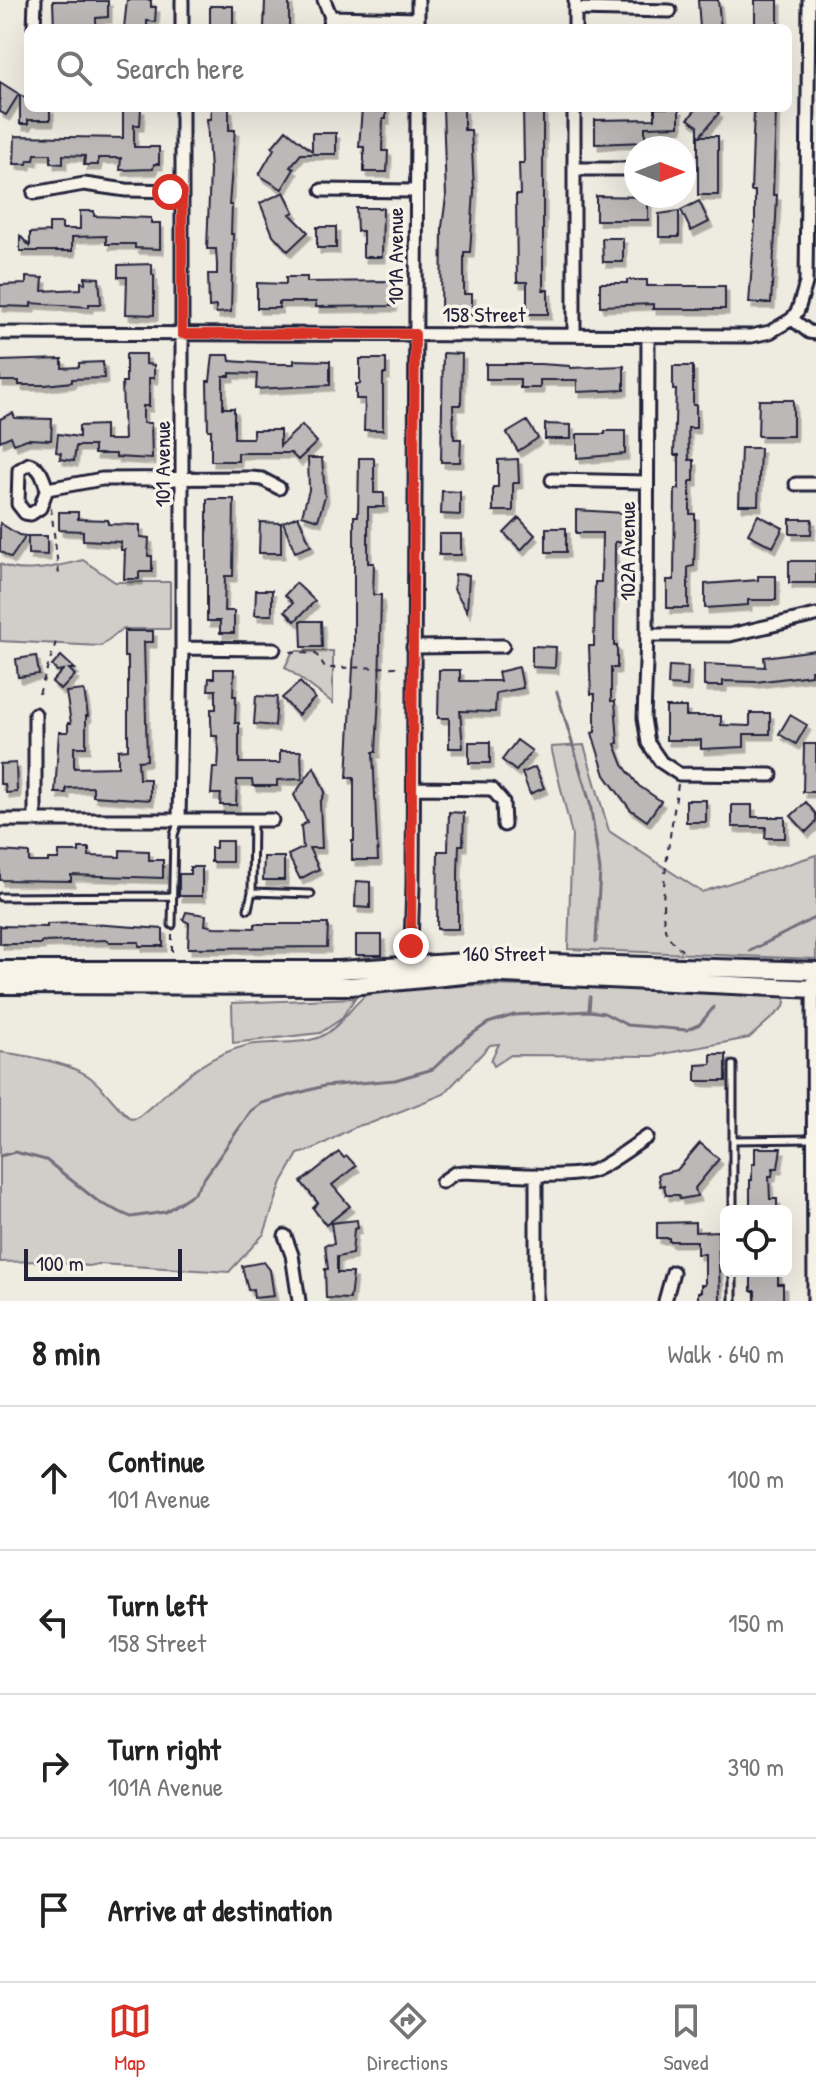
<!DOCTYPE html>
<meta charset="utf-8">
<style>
body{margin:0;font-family:"Patrick Hand",sans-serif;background:#f2f2f2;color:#222}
.controls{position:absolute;right:24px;bottom:24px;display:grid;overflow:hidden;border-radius:12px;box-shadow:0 8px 32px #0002}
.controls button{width:72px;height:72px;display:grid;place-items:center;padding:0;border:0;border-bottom:2px solid #e0e0e0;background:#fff;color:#222;font:40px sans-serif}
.compass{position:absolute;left:624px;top:136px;width:72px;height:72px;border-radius:50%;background:#fff;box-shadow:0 8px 32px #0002;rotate:90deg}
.scale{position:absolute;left:24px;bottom:20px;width:158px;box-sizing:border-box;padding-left:8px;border:4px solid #22223b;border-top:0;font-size:22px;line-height:28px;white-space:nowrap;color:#22223b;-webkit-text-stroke:6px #f7f3e8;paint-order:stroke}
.stop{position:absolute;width:24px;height:24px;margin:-18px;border:6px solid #d93025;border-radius:50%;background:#fff}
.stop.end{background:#d93025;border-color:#fff;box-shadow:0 2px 8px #0008}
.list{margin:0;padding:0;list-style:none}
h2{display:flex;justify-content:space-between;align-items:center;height:104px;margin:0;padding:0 32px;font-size:34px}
h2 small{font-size:26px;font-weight:400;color:#767676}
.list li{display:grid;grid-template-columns:52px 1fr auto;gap:24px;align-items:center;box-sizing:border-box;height:144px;padding:0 32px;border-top:2px solid #e0e0e0}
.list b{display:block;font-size:30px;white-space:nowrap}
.list p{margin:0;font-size:26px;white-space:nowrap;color:#767676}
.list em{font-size:26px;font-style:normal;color:#767676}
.icon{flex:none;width:44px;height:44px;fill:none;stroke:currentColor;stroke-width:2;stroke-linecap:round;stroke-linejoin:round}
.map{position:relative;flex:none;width:816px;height:1301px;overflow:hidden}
.search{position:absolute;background:#fff;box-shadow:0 8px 32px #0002;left:24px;right:24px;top:24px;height:88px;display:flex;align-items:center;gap:20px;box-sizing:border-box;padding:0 28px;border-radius:12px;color:#767676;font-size:30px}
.sheet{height:680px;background:#fff}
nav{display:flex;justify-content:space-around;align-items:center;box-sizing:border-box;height:112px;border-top:2px solid #e0e0e0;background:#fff;font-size:22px;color:#767676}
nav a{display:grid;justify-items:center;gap:4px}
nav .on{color:#d93025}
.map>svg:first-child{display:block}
</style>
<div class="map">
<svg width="816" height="1301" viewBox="0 0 816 1301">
<defs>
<filter id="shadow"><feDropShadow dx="3.5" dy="5.5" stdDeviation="0" flood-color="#0004"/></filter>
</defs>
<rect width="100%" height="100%" fill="#eeebe1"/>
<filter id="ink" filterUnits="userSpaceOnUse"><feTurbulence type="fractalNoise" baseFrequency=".0125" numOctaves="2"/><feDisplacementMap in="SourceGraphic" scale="16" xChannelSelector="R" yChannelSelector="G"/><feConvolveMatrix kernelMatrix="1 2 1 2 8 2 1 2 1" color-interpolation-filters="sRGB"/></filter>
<g filter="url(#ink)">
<path fill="#d1cdc9" stroke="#7a7882" stroke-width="2" d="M83,560L115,582H170V629H122L101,646L0,641V564C23,576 58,566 83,560Z
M293,651H333V703L285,667Z
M584,745L609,831L702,892L816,855V959L568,949L572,835L551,747Z
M475,985L787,990L784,1007L749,1038L652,1056L511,1055L494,1066L491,1060L499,1044L490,1045L444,1094L371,1123C345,1126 325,1148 298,1154L282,1182L264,1234L229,1272L99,1264L89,1266L40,1261L0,1262V1052C24,1055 72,1063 91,1078C106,1090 116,1107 131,1119L137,1118C172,1090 200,1057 245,1046C268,1040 298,1046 320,1037C342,1027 351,1004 370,992Z
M355,998L341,1019L320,1033L233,1043L232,1003Z"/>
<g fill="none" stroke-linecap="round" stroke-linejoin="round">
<path stroke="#716f7b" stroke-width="3" d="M557,692L590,803L600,870L596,942
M750,951L816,917
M589,1011L590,997
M0,1156L15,1152L46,1160L100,1203L131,1217L165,1212L194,1193L251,1111L262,1103L324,1086L395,1080L433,1069L466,1038L488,1023L514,1015L589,1011L604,1013L627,1025L687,1030L700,1024L714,1007"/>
</g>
<path fill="#bbb8b7" stroke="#22223b" stroke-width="2" filter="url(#shadow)" d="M127,0H151V7H156L155,22L147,21V28H124Z
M265,0H289V28H264Z
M698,0H718L721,28H700Z
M755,0H778V28H755Z
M53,1H108V17L96,18V28H54Z
M210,6H233V28H210Z
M0,82L19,94L6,115L0,112Z
M20,95L28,100V108H50V120H28V124H20Z
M123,108H141L140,125H134V147H159V164H154L153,169L120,170L121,158H98V165H84L85,156L63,155V164L51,163V154H35L34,160H28L27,164H14L15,136L123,138Z
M211,108H229V130H235L229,205H232L231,234H233L231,312L216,313V306L209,307L208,274H217V264L216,249H207L210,171L207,119H211Z
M362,108H386V119H383L382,151H388L387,172H364V147H359Z
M443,108H464V130H471L474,191L470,252H464V294H472V315H441L442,227L446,197Z
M523,108H543V290H548V314H527V282H517L516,195H520L519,163H524Z
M655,108H679V126L645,127V142L595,144V120L655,119Z
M697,108H713L719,113L700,136H718V195H698V126L688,119Z
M754,110H776L773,195H777L776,218L771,303H749L755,225V191H751Z
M286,130L312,151V133H336V154H301L290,167L294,169L282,189L259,175L274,149L272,147Z
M284,192L294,212L290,214L308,232L288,251L273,235L260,203Z
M596,196L648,197V220H596Z
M699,201L709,222L691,231L681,210Z
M356,208H383L382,257H363V231H357Z
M80,211H94V216L151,218V223H160V249L135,248V244H106V236L72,237V251H20V236L30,246V233L49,232V223H62V229H80Z
M679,211V237H659V214Z
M317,227H336V248H317Z
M602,238H623V262H603Z
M152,264V275H154V315L126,314L127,277H118V265Z
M26,277L43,278L42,291L81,289V282L85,283V277L99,278L101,304H89V307L31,303V307L0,306V285L26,284Z
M286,277H307V282L393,281V306L316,307V302H279V308H257V283L286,284Z
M627,280H647V286H725V309H653V304L600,306V283H627Z
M443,353L462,354L461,405H453L454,439H461L460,462H441Z
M126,354H146V364L154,365V378H149V406H143V423H151L152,459L116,457V454H94V446H76L74,461L60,459L61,453L56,452L58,434L79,437V426L105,425V440H124L122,382H126Z
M213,355H229L230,361L272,364H294V360L330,361V385L256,389L257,374L230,373V376H223V408H234V438H253V430H280V446L302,425L317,442L298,460L291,453H238V461H211V430H208L207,381H210Z
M62,359V368L79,367V363L103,362L104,378L72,379V382L45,385H19V381H0V361Z
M360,359H386V374H383V430H364L365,399H356V384H360Z
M486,364H540L570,366V368L624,366V390L577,392V380H540V388H520V379H486Z
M673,366H693V405H696V428H688L689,460H694V481H690V514H695V538L694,566L688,567V608H667V580H674L675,489H679V455H674L676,390H673Z
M759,400H793V436H758Z
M13,413L15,418L52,419L51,440L27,439L14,444L11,436L0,441V419Z
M527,421L538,438L518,451L507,433Z
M545,424L571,425V439H545Z
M605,431H625V454L577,458V434H605Z
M741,448H760L758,505H739Z
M308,458H322L325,496L318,520L302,515L309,490Z
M359,458H374V493H384V507H368V563H374L373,595H381L379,695L376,752H373L378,860H352V841H354V778H347L354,648V516H358Z
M518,459L519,483H513V511H493V487H498V460Z
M442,491L460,492V515L441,514Z
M207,499H234L233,576H225L224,611H234V633H220V621H207Z
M576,510L624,513V542H615L614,646H617V668H611V701H615L618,743L615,744L623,765L639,786L661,801L647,821L630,809L605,775L592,733L595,732V694H591L589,646H594L595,582H601L602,533H576Z
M59,512H78V519L108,520V524L140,525V537L149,538L148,556H152V572H139V579H124L125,550H121V542L83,540V531L59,530Z
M758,515L783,528L773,547L748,534Z
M298,516L311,546L295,552L283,522Z
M519,518L535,535L521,550L504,533Z
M790,519H812L811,534H790Z
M260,522L281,523V553H259Z
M0,523L19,535L26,536L11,558L0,551Z
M546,528H566V552H546Z
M439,534H461V555H439Z
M28,536H47V555L28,554Z
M789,561H816V583H789Z
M455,574L469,575L467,611L454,589Z
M758,576H776V600H748V605L705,608V584L758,580Z
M296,583L315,601L295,621L285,611L293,603L285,595Z
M256,590H272V615H255Z
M301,621H321L322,647H302Z
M124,631H153V642H144L147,760L138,761L139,779H150V800L93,796V787L66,788V793H55L59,732H68V723H71L66,692L84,690L88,716H86V747H74V768L118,767V750L128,749V657H124Z
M532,646L556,647L555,668L532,667Z
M816,650V670H811V675L756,682L723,681V686H704V664L765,667L764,657Z
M36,656L39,674L18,677L16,659Z
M61,656L75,669H69L75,675L61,690L52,682L63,670L57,671L52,666Z
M669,666L688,667L687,686L668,685Z
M519,667L523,688L496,693L495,712L460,711L463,748H449V718H438L439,670H460V681H500L498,672Z
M214,669H234L233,696H236L235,723H239V763H280V751H301L302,779L277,780V786H253L252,780H237L236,805H220L221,794H211L213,768H218L219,750L217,736H212L211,721V709H216V690H208L209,678H214Z
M300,682L315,698L298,715L282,698Z
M256,696L277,697L275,726L254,724Z
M666,707H686V716H721V725L750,726V713H770V734H744V747L701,749V740H666Z
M790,715L807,725L796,744L779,734Z
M517,740L532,751L516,771L502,760Z
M469,742H490V763H469Z
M804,744H816V792H803Z
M16,763L17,792L6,793L5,784H0V764Z
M314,767L325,792L320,803L322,848H309L319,869L300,879L288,855L303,848L301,826L307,822L294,795Z
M535,767L544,788L530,794L522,773Z
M686,800H706V822H686Z
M806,802L816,814V822L806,832L791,816Z
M732,805H752V817H785V838H765L766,827H732Z
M449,812L464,813L463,845H459L458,872V929H437L438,851H448Z
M216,841H232V862H211V848H216Z
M79,848H89V856L120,857V850L149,851V860H163V878L71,875V881L0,880V851L29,853V862H48V859H59V852H79Z
M264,857H284V880H263Z
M190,867H202V896H179V874H190Z
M356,881L370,882V908L355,907Z
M186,912L206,915L205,925L214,927L255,928V924H328L327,947L188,948L189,923L183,920Z
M78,923L163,929V946H139V942H108V940L41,942V944H0V926L47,927V924Z
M356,935H382V955H356Z
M711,1054H726V1081H696V1065L711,1064Z
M700,1143L719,1159L695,1188L697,1196L680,1199L679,1195H666L664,1185L660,1186L658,1174L677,1170Z
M755,1148H781L778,1168H773L772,1176H769L770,1199H777V1209H750V1180H752V1164H755Z
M339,1152L344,1158L347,1156L356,1166L332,1185L350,1206L326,1225L313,1208L318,1203L301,1182Z
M357,1220L358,1228L354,1229L352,1254L337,1257V1273H353L350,1299L326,1298L325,1269H328L325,1245L334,1244L331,1223Z
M695,1222V1232L718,1231L720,1301H698V1292H701V1285H705V1254H697V1241H669V1238H657V1223Z
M264,1262L270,1270L274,1296L254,1298L253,1289L248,1290L242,1266Z
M751,1271H778V1284H783V1301H755V1291H751Z"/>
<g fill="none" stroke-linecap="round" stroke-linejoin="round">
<defs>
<path id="service" d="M253,820L252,892L311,894
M0,897L173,896
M248,909L252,892
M172,925L174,835L179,820
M733,1140L812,1139
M733,1211V1065
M733,1301V1271"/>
<path id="minor" d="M182,0V28
M324,0L331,17L328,28
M575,9L670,11
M331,17L418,19
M34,28L35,0
M418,28V0
M575,28V0
M574,169H636
M322,190L415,191
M34,193L84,184L126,190L182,191
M792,319L798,310L806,283L809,0
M0,333L751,336L770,332L792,319L809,332L816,333
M574,334V108
M648,335L647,635L644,718L648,743L661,762L679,774L771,775
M552,480L646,482
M796,484H816
M47,489L40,508L31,514L25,513L18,504L19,470L29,464C41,467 43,478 47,489L102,479L251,478L262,479L279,488
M647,635H730L816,615
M413,647L503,646
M182,648L274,649
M414,788L492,789L503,802L504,825
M0,820H272
M35,820V714
M179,820L182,648V108
M413,971L411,946L413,884L417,108
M813,982L814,1301
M536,1175V1301
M442,1182L455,1173L465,1172C494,1173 571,1180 595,1170C613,1162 630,1148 647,1137
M285,1236L292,1255L299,1301
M665,1301L673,1272"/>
<path id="secondary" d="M0,970H339L482,961L816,971
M0,985L351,986L484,973L816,989"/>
</defs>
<use href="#service" stroke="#22223b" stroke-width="11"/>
<use href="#minor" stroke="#22223b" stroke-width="17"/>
<use href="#secondary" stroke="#22223b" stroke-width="22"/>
<path stroke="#22223b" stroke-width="2" stroke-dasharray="6 6" stroke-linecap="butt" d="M51,508L59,575
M290,652L316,654L325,668L402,667
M39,694L57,639
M678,784C674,815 655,910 667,934C671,942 679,946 684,953
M172,934V955"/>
<use href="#service" stroke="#f7f3e8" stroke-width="5"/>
<use href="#minor" stroke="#f7f3e8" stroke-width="11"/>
<use href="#secondary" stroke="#f7f3e8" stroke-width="16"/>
</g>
</g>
<g fill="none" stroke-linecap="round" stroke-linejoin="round" filter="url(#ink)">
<path stroke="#d93025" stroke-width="10" d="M170,192L182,191V334H415L411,946"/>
</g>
<g text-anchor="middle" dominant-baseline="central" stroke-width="7" stroke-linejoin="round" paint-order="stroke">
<g font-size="22" fill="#22223b" stroke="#f7f3e8">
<text transform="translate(395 256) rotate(-90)">101A Avenue</text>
<text x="484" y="314">158 Street</text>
<text transform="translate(162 464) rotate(-90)">101 Avenue</text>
<text transform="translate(627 551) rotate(-90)">102A Avenue</text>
<text x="504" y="953">160 Street</text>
</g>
</g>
</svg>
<div class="controls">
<button><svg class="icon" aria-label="locate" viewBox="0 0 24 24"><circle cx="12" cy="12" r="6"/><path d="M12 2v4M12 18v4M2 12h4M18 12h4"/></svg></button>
</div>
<svg class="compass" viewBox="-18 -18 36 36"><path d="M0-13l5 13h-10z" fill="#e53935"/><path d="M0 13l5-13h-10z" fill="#767676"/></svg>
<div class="scale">100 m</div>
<div class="stop" style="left:170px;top:192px"></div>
<div class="stop end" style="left:411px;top:946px"></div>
<div class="search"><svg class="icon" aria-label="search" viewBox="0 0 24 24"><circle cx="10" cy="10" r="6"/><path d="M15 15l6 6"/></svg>Search here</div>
</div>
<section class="sheet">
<h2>8 min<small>Walk · 640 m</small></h2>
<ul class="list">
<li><svg class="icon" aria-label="ahead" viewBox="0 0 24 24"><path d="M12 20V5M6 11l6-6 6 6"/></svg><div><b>Continue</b><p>101 Avenue</p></div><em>100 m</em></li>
<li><svg class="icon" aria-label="left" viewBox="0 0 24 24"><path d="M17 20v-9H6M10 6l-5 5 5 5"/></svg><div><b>Turn left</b><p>158 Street</p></div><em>150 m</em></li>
<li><svg class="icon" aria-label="right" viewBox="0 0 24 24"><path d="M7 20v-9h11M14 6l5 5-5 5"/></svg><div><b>Turn right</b><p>101A Avenue</p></div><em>390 m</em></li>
<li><svg class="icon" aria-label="arrive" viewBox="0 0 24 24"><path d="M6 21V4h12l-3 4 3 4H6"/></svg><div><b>Arrive at destination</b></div></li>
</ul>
</section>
<nav>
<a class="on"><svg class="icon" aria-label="map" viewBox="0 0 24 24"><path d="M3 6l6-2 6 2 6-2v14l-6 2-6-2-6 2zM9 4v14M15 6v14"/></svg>Map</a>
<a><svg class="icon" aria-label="directions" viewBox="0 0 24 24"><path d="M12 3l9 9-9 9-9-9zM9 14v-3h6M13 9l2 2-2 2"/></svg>Directions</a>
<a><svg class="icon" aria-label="saved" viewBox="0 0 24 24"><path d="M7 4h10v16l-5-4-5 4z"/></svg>Saved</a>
</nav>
